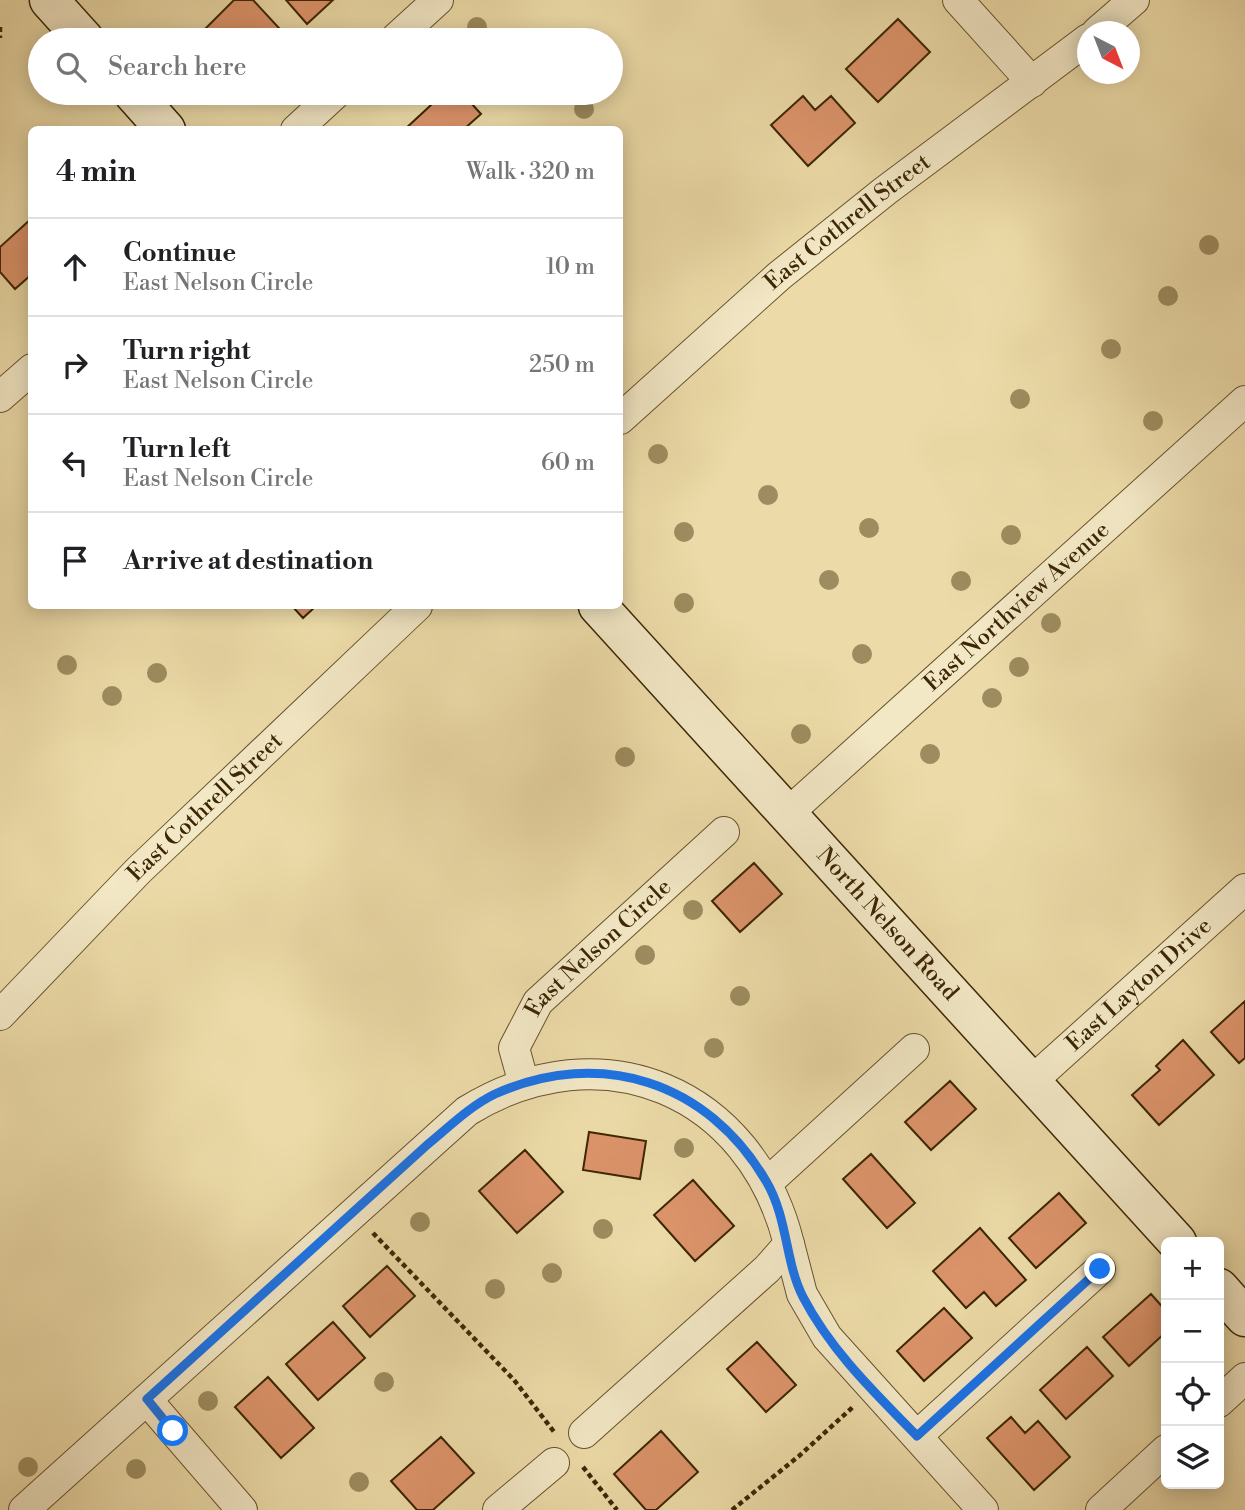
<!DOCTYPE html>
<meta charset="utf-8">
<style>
body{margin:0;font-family:"Libre Bodoni",serif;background:#f2f2f2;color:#202124}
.controls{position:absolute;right:21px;bottom:21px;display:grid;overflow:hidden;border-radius:10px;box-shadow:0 4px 18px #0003}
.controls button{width:63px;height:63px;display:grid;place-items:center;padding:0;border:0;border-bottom:2px solid #e0e0e0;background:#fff;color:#202124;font:35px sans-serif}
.compass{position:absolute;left:1077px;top:21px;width:63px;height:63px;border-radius:50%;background:#fff;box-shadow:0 4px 18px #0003;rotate:138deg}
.stop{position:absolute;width:21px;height:21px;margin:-16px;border:5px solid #1a73e8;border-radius:50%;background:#fff}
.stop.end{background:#1a73e8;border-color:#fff;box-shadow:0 2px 7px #0008}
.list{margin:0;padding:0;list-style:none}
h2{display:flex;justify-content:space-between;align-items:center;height:91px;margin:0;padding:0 28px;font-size:30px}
h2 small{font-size:23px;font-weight:400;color:#757577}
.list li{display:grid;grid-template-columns:46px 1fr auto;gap:21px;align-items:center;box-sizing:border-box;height:98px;padding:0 28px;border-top:2px solid #e0e0e0}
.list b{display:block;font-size:26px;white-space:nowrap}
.list p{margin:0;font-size:23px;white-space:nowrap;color:#757577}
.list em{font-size:23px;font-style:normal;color:#757577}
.icon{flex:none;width:38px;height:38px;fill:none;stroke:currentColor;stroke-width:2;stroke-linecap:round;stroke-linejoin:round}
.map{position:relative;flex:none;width:1245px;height:1510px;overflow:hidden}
.search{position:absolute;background:#fff;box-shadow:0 4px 18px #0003;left:28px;top:28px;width:595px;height:77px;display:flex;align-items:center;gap:18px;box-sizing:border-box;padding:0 24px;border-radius:38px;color:#757577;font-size:26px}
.panel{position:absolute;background:#fff;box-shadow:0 4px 18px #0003;left:28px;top:126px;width:595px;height:483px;border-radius:10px}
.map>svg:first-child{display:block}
</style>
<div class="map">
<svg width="1245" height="1510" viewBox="0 0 1245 1510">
<rect width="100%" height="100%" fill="#ecdba8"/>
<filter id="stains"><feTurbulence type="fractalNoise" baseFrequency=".00286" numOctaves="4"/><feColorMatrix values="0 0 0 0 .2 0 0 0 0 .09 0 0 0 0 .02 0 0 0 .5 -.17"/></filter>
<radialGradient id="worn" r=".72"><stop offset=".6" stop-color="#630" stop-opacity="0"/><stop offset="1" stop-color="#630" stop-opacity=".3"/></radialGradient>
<path fill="#dd946b" stroke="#3c2604" stroke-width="2" d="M234,0H253L290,40H194Z
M286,0H333L307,24Z
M898,19L930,52L878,102L846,69Z
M444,93H462L481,114L463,130H404Z
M803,96L815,110L831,96L855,123L808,166L771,125Z
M32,218V274L15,289L0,272V247Z
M292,606H316L303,618Z
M754,863L782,894L740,932L712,901Z
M1245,1001V1058L1239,1063L1211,1032Z
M1183,1040L1214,1075L1159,1125L1132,1095L1160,1070L1156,1066Z
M950,1081L976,1109L931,1150L905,1122Z
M589,1132L646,1141L640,1179L583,1170Z
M525,1150L563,1192L517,1233L479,1191Z
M871,1154L915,1203L887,1228L843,1179Z
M693,1180L734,1226L695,1261L654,1215Z
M1059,1193L1086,1223L1036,1268L1009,1238Z
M980,1228L1026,1280L996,1306L984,1292L966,1308L933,1271Z
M387,1266L415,1296L370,1337L343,1306Z
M1151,1294L1166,1311V1332L1129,1366L1103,1337Z
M944,1308L972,1338L924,1381L897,1351Z
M333,1322L365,1358L318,1400L286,1364Z
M757,1342L796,1385L766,1412L727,1369Z
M1087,1347L1113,1376L1066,1419L1040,1390Z
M268,1377L314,1428L281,1458L235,1407Z
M1011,1417L1025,1433L1038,1421L1070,1457L1034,1490L987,1438Z
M661,1431L698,1472L656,1510H646L614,1474Z
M441,1437L474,1473L433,1510H417L391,1481Z"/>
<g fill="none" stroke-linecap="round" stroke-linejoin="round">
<defs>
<g id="street">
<path d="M958,0L1032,82"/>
<path d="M1097,32L1134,0"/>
<path d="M394,40L438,0"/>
<path d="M296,130L336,93"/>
<path d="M0,397L32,369"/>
<path id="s1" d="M620,419L779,276L885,191L1088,39"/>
<path id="s2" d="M788,813L1245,401"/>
<path id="s3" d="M0,1015L138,871L417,606"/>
<path id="s4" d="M1032,1081L1245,889"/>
<path id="s5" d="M524,1084L514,1048L538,1002L724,832"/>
<path d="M767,1183L914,1049"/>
<path d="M789,1244L802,1294L827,1337L983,1510"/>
<path d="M147,1400L242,1510"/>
<path d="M1219,1402L1245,1378"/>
<path d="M917,1436L1100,1269"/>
<path d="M24,1510L467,1111C602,1028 751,1091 789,1244L767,1269L584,1433"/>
<path d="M498,1510L554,1463"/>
<path d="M1101,1510L1166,1450"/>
</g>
<g id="secondary">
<path d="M49,0L85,40"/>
<path d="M133,93L166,130"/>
<path id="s6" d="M598,606L1177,1242"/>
<path d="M1219,1288L1245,1317"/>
</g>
</defs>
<use href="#street" stroke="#68532d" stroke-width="32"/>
<use href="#secondary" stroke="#3c2604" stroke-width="41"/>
<path stroke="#3c2604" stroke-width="4.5" stroke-dasharray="5 3.5" stroke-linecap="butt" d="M0,27V38
M373,1233L514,1380L555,1433
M583,1467L617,1510
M732,1510L799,1456L854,1406"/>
<use href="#street" stroke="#f3e8c6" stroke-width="30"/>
<use href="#secondary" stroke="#f3e8c6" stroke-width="38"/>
</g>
<g fill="#9d8c5f">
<circle cx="477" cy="27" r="10"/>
<circle cx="584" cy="109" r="10"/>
<circle cx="1209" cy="245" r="10"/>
<circle cx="1168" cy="296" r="10"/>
<circle cx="1111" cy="349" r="10"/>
<circle cx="1020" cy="399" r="10"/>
<circle cx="1153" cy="421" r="10"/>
<circle cx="658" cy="454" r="10"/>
<circle cx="768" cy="495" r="10"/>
<circle cx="869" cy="528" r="10"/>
<circle cx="684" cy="532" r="10"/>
<circle cx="1011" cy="535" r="10"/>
<circle cx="829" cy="580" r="10"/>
<circle cx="961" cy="581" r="10"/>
<circle cx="684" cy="603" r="10"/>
<circle cx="1051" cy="623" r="10"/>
<circle cx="862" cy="654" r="10"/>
<circle cx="67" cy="665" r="10"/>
<circle cx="1019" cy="667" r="10"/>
<circle cx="157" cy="673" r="10"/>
<circle cx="112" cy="696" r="10"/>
<circle cx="992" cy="698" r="10"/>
<circle cx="801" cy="734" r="10"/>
<circle cx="930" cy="754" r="10"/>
<circle cx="625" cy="757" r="10"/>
<circle cx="693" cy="910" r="10"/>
<circle cx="645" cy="955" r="10"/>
<circle cx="740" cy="996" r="10"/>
<circle cx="714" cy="1048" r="10"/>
<circle cx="684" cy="1148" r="10"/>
<circle cx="420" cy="1222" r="10"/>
<circle cx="603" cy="1229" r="10"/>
<circle cx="552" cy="1273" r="10"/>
<circle cx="495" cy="1289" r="10"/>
<circle cx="384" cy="1382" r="10"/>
<circle cx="208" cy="1401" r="10"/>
<circle cx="28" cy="1467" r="10"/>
<circle cx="136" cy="1469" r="10"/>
<circle cx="359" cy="1482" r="10"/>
</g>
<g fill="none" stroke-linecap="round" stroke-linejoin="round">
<path stroke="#1a73e8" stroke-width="9" d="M173,1431L147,1399L427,1145C449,1127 470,1106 495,1094C601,1047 708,1082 766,1181C788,1218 785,1262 803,1297C831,1351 875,1393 917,1436L1100,1269"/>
</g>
<g text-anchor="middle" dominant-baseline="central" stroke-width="7" stroke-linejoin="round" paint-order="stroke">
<g font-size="23" fill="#3c2604" stroke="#f3e8c6">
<text stroke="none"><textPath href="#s1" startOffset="301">East Cothrell Street</textPath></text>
<text stroke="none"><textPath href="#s2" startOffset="308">East Northview Avenue</textPath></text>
<text stroke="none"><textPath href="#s3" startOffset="292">East Cothrell Street</textPath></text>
<text stroke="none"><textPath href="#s6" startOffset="430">North Nelson Road</textPath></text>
<text stroke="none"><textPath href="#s5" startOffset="170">East Nelson Circle</textPath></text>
<text stroke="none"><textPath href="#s4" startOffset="144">East Layton Drive</textPath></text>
</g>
</g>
<rect width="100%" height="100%" filter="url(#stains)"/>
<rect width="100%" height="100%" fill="url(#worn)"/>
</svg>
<div class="controls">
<button>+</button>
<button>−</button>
<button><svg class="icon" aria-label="locate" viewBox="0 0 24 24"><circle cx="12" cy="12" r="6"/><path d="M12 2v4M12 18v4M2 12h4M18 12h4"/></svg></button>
<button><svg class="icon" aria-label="layers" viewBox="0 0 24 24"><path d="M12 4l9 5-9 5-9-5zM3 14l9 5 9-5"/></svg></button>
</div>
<svg class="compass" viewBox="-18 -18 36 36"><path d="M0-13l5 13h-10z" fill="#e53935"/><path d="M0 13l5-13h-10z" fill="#757577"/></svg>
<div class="stop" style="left:173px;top:1431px"></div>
<div class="stop end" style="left:1100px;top:1269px"></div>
<div class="search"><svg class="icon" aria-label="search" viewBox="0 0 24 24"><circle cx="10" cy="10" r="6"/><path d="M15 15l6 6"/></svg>Search here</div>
<section class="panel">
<h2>4 min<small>Walk · 320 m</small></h2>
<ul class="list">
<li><svg class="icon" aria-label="ahead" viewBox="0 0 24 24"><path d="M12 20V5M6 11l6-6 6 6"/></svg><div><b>Continue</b><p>East Nelson Circle</p></div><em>10 m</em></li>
<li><svg class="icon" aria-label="right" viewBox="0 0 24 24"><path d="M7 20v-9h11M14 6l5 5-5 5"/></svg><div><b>Turn right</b><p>East Nelson Circle</p></div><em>250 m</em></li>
<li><svg class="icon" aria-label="left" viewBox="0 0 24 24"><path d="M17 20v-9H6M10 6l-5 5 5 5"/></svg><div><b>Turn left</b><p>East Nelson Circle</p></div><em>60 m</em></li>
<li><svg class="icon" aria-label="arrive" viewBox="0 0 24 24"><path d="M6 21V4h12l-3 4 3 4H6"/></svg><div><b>Arrive at destination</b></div></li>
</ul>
</section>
</div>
